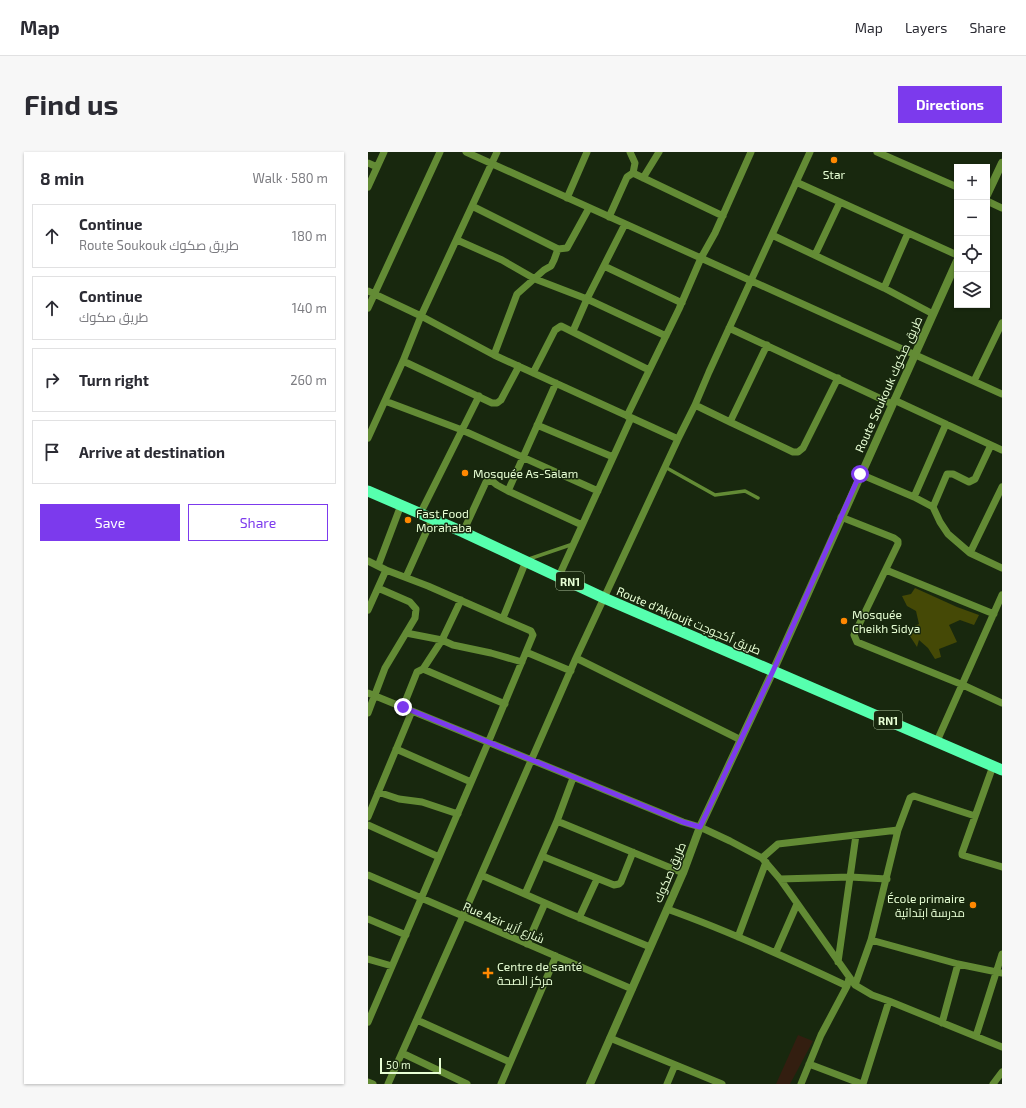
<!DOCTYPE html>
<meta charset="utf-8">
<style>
body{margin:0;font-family:"Exo 2",Cairo,sans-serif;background:#f7f7f7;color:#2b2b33}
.controls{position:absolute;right:12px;top:12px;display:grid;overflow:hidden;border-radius:0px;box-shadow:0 1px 3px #0004}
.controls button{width:36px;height:36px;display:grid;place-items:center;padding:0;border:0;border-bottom:1px solid #e1e1e2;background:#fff;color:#2b2b33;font:20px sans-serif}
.scale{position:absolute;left:12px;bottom:10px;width:61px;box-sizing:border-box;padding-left:4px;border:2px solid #e8ffd5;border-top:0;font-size:11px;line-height:14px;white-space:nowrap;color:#e8ffd5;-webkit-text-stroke:3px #18280e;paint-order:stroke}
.stop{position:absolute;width:12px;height:12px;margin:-9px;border:3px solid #7c3aed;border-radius:50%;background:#fff}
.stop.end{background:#7c3aed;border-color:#fff;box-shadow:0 1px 4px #0008}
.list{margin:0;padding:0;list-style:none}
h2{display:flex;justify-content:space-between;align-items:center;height:52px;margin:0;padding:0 16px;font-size:17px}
h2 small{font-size:13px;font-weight:400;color:#7c7c81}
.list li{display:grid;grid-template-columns:26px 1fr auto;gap:12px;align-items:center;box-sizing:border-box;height:64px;margin:0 8px 8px;padding:0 8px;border:1px solid #e1e1e2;border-radius:0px}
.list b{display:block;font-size:15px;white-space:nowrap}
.list p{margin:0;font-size:13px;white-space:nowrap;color:#7c7c81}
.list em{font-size:13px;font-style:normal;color:#7c7c81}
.actions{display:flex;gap:8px;padding:12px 16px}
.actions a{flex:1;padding:9px 0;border:1px solid #7c3aed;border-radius:0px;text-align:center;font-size:14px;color:#7c3aed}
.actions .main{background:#7c3aed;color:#fff}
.icon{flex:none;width:22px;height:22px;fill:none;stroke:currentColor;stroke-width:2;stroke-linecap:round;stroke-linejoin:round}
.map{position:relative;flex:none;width:634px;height:932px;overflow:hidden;border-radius:0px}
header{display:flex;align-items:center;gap:24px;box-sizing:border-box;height:56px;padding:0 20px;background:#fff;border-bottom:1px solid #e1e1e2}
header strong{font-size:19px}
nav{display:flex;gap:22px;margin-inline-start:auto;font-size:14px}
.intro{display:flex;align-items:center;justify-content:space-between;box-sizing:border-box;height:96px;padding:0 24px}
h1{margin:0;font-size:28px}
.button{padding:10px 18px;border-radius:0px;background:#7c3aed;color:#fff;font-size:14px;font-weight:700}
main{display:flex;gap:24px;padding:0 24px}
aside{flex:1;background:#fff;border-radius:0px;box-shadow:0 1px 3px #0004}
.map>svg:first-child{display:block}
</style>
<header>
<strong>Map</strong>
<nav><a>Map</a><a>Layers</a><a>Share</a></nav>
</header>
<div class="intro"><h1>Find us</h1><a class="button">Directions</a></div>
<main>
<aside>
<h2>8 min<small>Walk · 580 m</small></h2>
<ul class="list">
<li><svg class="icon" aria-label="ahead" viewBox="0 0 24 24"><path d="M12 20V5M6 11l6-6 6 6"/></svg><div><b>Continue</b><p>Route Soukouk طريق صكوك</p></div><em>180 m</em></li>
<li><svg class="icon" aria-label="ahead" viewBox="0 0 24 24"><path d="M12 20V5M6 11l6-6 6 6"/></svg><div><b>Continue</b><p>طريق صكوك</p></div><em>140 m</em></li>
<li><svg class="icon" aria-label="right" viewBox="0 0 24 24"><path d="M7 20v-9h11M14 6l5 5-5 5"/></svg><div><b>Turn right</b></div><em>260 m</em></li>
<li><svg class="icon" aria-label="arrive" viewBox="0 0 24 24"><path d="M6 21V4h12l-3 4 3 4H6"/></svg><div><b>Arrive at destination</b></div></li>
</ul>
<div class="actions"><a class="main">Save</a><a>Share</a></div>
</aside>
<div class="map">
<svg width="634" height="932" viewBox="0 0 634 932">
<rect width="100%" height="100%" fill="#18280e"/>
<path fill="#331e10" d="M430,883L445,889L422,932H408Z"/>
<path fill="#454906" d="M547,436L589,455L611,463L606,473L592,468L581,473L589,490L571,497L573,505L567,507L560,496L551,488L549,495L538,478L551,472L548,459L539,454L534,444L543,442Z"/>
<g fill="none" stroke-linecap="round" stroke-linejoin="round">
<path stroke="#638b35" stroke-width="3.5" d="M297,315L347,343L377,339L390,346
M161,407L205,392"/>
<path stroke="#638b35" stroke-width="7" d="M98,0L634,242
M262,0L267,11L265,21
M509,0L589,35
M0,11L9,15
M275,26L291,0
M428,30L589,103
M0,35L16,0
M199,46L219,0
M619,49L634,56
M104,54L190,97L199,96L221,56
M241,65L259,25L265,21L355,64
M404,83L516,136L565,162
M89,88L134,108L167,127L219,147L298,184
M447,103L472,50
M236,114L314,151
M516,136L540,81
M0,139L53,164L126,203L310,287
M0,156L72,0
M361,176L524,252
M205,179L219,147L257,72
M126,203L149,142L176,118L183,114L186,108L190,97
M35,209L124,251H129L133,248L151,214
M165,221L187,178L193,174L281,218
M606,229L634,171
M526,248L634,298
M17,249L94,278L230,339
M327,253L362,270L399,193
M259,264L311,157L333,106L347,81L383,0
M362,270L425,300H430L435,296L470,226
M169,273L245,305
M0,286L35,209L53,164L129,0
M492,322L546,345L565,355L572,370L580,382L602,401L634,416
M140,339L188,231
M546,345L578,272
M565,355L579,322H585L601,330L607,327L623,293
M52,362L111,244
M473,365L526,386L530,389V392L486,483L489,490L595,533L634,551
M95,380L118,330L124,329L129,333L140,339L214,373
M602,401L634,335
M0,409L18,418L60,434L163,479L165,483L120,591L0,870
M10,414L33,353
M518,418L626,462
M191,424L263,266
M38,425L64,367
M0,458L18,418
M135,466L158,409
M38,481L74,488L85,493L123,501L154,510
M158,500L203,519
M208,506L373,588
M55,517L74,488L93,448
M0,541L315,670L332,675L362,689L394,706L412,727L487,833L503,788L590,812L634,821
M35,555L49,520L55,517L137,552
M0,561L17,516L47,466L48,457L42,450L10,436
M569,589L634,443
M28,597L103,630
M625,614L594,701V703L634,715
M205,626L189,669L315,721
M10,640L31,647L54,650L90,662
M0,665L44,559
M0,673L71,705
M174,704L246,733L251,732L253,730L265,700
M394,706L410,692L530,678L542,646L546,644L607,664
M0,723L264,837
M113,723L200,761L282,795
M412,727L482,725L519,727
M157,742L189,669
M299,757C361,779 420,806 479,834L481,826
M211,766L229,727
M0,767L38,783
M370,785L398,710
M503,788L530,678
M159,792L177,751
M408,800L429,752
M0,807L24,814
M470,810L488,683
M487,833L504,843L521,849L634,895
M49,868L142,910
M574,871L590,812
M608,884L634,802
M242,886L354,932
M34,901L99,932
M441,912L494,932
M0,930L5,932
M20,932L95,764L208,506L310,287L327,253L341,220L442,0
M133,932L188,804
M299,932L307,913
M433,932L453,883L479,834
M495,932L521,849
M625,932L634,920"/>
<path stroke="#638b35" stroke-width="8" d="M619,43L634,11
M222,932L315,721L332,675L405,519L589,109"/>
<path stroke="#56ffae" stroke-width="11" d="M0,339L95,380L236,446L634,618"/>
</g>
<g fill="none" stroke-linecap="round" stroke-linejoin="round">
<path stroke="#7c3aed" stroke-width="5" d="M35,555L315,670L332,675L405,519L492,322"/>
</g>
<g fill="#ff8801" stroke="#18280e" stroke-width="1.5">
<circle cx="466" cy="8" r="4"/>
<circle cx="97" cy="321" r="4"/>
<circle cx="40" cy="368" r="4"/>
<circle cx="476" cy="469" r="4"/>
<circle cx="605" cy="753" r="4"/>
<path d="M118 815h4v4h4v4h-4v4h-4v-4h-4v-4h4z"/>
</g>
<g text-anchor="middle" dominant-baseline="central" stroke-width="3" stroke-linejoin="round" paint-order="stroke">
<g fill="#18280e" stroke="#aabe99" stroke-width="1">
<rect x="188" y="420" width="28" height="18" rx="3"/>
<rect x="506" y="559" width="28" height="18" rx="3"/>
</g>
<g font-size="11" font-weight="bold" fill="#e8ffd5">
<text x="202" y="429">RN1</text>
<text x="520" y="568">RN1</text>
</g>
<g font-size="12" fill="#e8ffd5" stroke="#18280e" text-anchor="start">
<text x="466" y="22" text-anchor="middle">Star</text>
<text x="105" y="321">Mosquée As-Salam</text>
<text x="48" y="361">Fast Food<tspan x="48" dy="14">Morahaba</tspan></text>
<text x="484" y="462">Mosquée<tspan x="484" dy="14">Cheikh Sidya</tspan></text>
<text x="597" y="746" text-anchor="end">École primaire<tspan x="597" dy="14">مدرسة ابتدائية</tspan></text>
<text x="129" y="814">Centre de santé<tspan x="129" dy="14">مركز الصحة</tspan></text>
</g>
<g font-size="12" fill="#e8ffd5" stroke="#18280e">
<text transform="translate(520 232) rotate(-66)">Route Soukouk طريق صكوك</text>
<text transform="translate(321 468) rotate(23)">Route d'Akjoujt طريق أكجوجت</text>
<text transform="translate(301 720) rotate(-67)">طريق صكوك</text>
<text transform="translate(136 770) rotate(23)">Rue Azir شارع أزير</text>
</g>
</g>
</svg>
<div class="controls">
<button>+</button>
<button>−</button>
<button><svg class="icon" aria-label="locate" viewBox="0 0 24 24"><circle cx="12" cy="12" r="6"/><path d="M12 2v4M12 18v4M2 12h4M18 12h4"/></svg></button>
<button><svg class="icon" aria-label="layers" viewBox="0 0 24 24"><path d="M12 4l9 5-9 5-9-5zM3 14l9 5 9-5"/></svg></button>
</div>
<div class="scale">50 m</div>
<div class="stop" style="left:492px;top:322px"></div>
<div class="stop end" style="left:35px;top:555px"></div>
</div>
</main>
